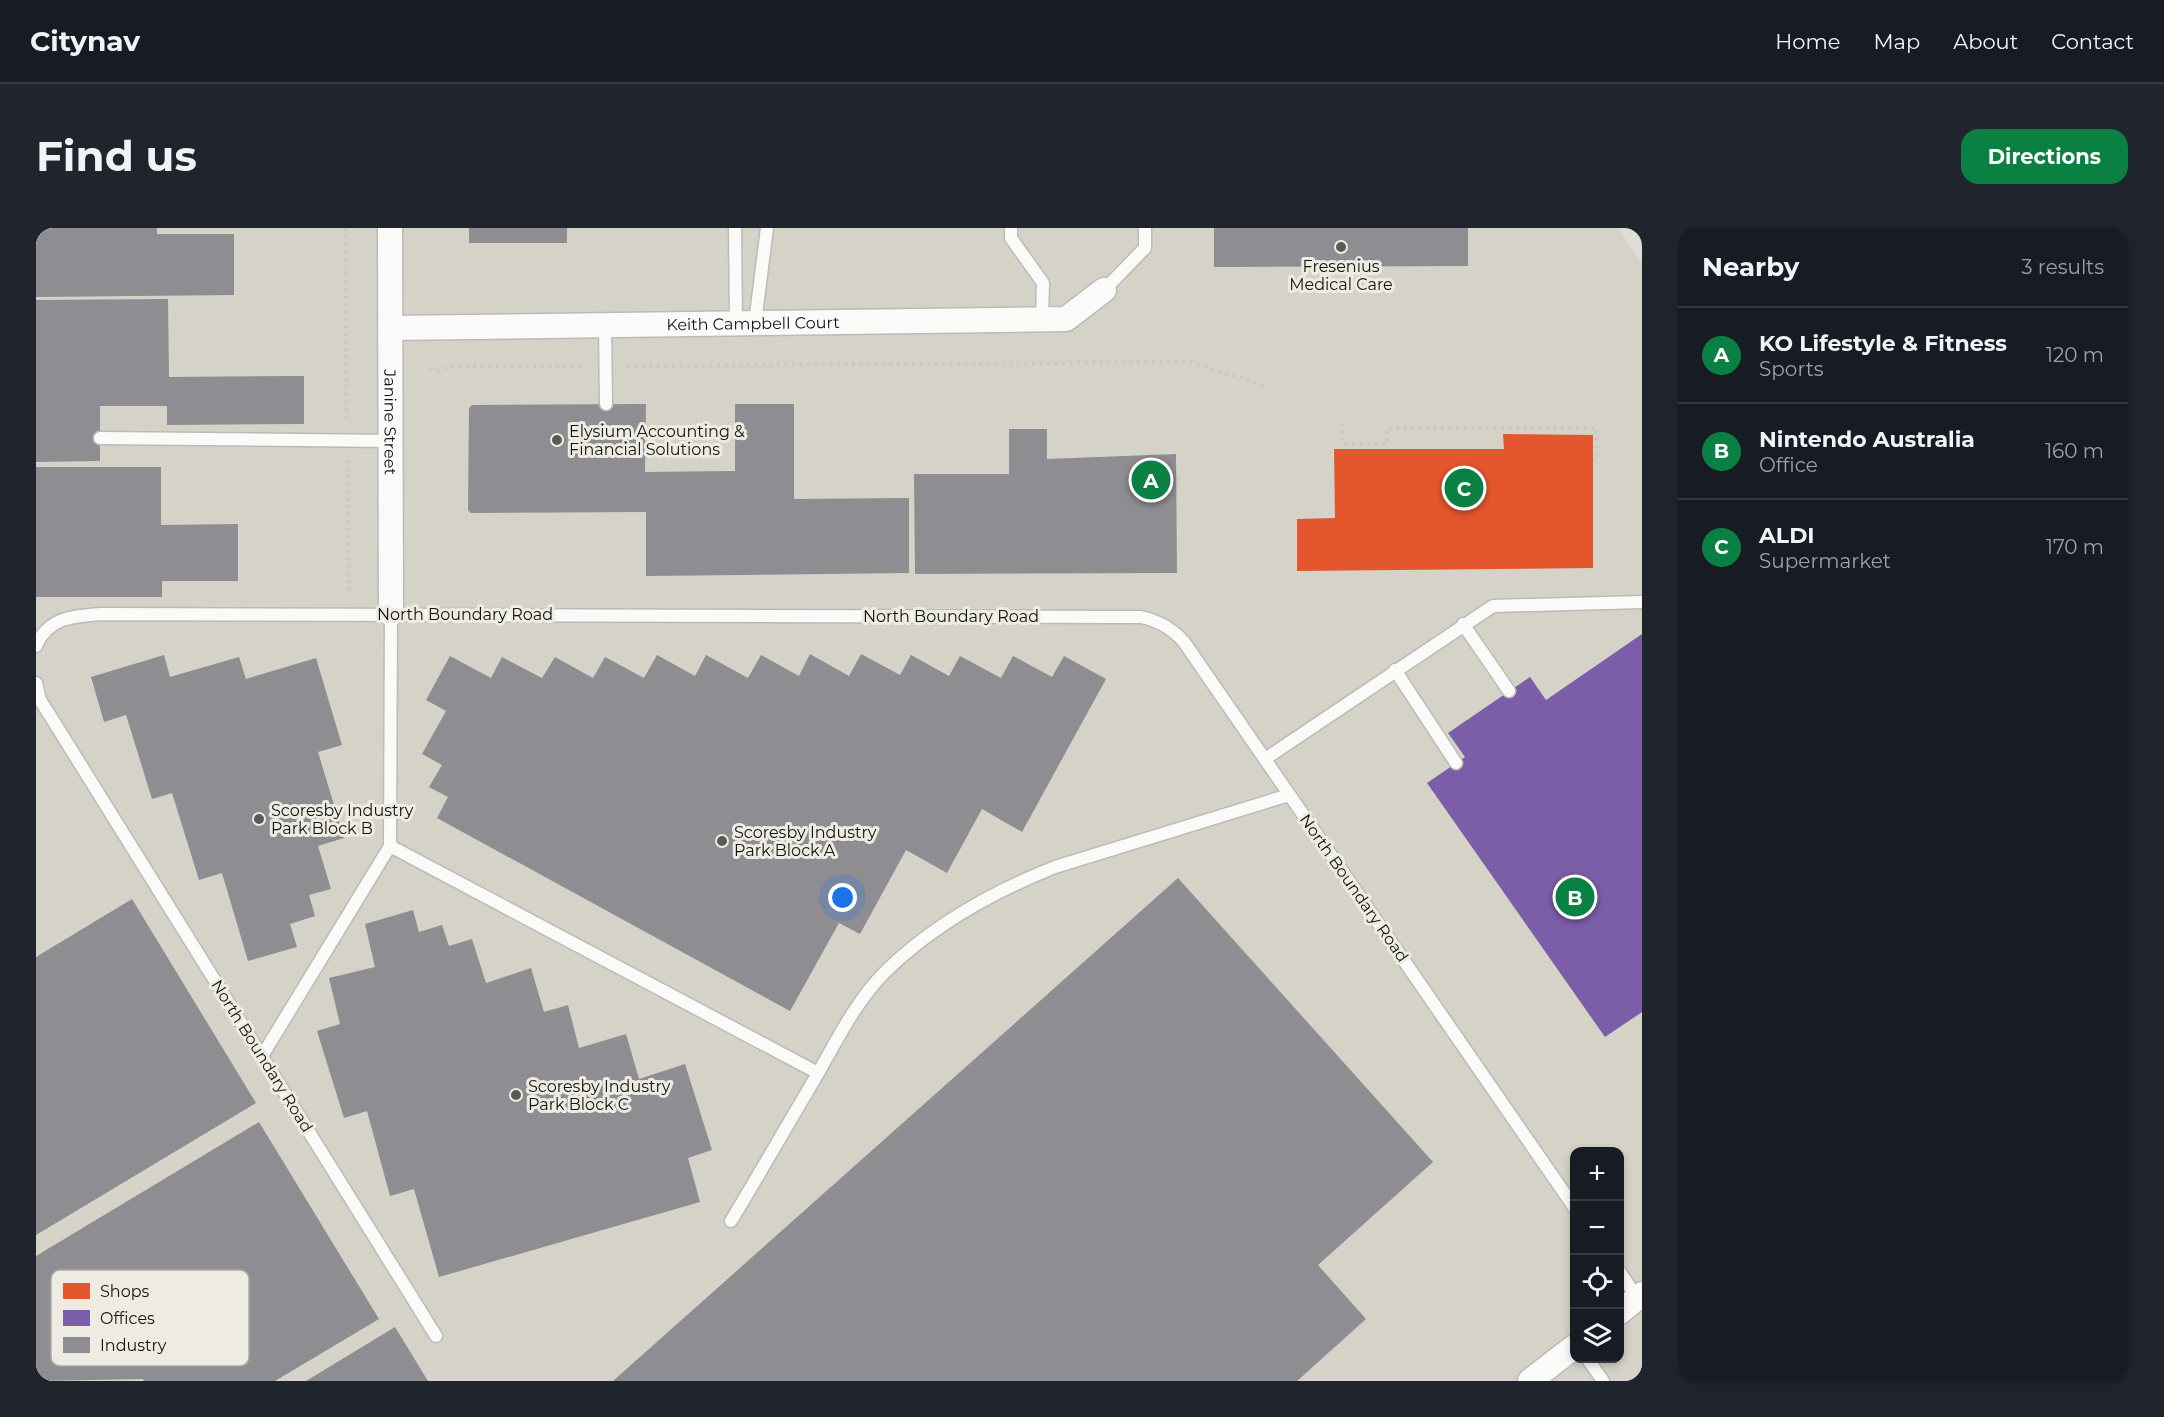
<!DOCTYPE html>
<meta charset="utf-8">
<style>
body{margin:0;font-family:Montserrat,sans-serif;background:#20242c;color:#f1f3f6}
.controls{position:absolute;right:18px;bottom:18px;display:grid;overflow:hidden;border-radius:12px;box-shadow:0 3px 9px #0003}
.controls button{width:54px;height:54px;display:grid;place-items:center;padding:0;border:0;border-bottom:2px solid #363941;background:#171b24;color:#f1f3f6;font:30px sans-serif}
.you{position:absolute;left:807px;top:670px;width:21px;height:21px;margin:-15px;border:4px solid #fff;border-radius:50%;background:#1a73e8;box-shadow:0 0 0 9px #1a73e833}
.badge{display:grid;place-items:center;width:39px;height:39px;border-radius:50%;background:#0b8043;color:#fff;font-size:20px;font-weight:700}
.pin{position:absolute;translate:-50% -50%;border:3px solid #fff;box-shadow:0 2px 6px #0006}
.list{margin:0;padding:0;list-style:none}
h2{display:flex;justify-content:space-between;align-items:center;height:78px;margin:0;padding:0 24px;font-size:26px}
h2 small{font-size:20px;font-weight:400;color:#9ea1a6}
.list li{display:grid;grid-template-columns:39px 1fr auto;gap:18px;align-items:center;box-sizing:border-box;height:96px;padding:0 24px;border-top:2px solid #363941}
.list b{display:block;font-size:22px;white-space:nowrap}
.list p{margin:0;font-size:20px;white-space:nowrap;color:#9ea1a6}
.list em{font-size:20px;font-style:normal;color:#9ea1a6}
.icon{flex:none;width:33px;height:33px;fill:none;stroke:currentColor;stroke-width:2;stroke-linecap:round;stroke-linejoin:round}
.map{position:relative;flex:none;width:1606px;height:1153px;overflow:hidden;border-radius:18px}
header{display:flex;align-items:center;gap:36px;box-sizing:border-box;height:84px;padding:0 30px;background:#171b24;border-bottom:2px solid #363941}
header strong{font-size:28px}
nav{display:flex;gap:33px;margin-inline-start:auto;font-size:21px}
.intro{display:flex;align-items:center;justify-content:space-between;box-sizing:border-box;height:144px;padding:0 36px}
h1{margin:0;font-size:42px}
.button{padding:15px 27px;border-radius:18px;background:#0b8043;color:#fff;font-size:21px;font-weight:700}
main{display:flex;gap:36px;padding:0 36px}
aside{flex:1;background:#171b24;border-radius:18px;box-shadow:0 3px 9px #0003}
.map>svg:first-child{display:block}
</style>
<header>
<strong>Citynav</strong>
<nav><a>Home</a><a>Map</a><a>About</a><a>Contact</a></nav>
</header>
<div class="intro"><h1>Find us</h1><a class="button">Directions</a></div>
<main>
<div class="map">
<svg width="1606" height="1153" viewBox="0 0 1606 1153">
<rect width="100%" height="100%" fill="#deddd8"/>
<path fill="#d5d2c7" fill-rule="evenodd" d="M0,0H1582L1606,36V1153H0ZM1538,924H1584V1130H1538Z"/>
<path fill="#e4572e" d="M1467,206L1557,207V340L1261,343V291L1299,290L1298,221H1468Z"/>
<path fill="#7b5ea7" d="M1606,406V784L1569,809L1391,555L1429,529L1412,505L1494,449L1510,472Z"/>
<path fill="#8d8d92" d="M0,0H121V6H198V67L0,69Z
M433,0H531V15H433Z
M1178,0H1432V38L1178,39Z
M132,71L133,149L268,148V196L131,197V178H64V233L0,234V72Z
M610,176L609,244L699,243V176H758V271L873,270V345L610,348V284L435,285L432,282L433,180L436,177Z
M973,201H1011V231L1140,226L1141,345L879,346L878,246H973Z
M0,239H125V297L202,296V353H126V369H0Z
M774,426L813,448L825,426L864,447L875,427L913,448L924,428L965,450L977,428L1016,449L1028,428L1070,451L986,604L946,581L911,645L870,622L824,706L803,695L754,783L401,590L412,569L393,559L406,537L386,526L410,483L390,472L414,428L455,450L466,429L506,450L519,429L557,450L569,429L608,450L621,427L659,448L670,427L712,450L725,427L763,448Z
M128,427L134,449L203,429L210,451L280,430L306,517L282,524L308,610L282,618L295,661L273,667L279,688L254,696L261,719L212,733L186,645L163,652L136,565L116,571L90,487L68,494L55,449Z
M1142,650L1397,934L1282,1037L1330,1091L1261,1153H577Z
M96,671L220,875L0,1007V729Z
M377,682L383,704L406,697L413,718L436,711L450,755L495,740L508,784L532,777L543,820L590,806L603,851L649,836L676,922L652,930L664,974L403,1049L378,961L354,968L331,883L308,890L281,803L304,796L293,750L339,739L329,696Z
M223,894L343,1091L239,1153H108L107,1151L0,1153V1028Z
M359,1099L392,1153H270Z"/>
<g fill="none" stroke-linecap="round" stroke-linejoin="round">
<defs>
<path id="lane" d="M699,0L700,95
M975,0V10L1007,55L1006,91
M1068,62L1109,20V0
M719,95L731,0
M569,97L570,176
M64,210L356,213
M355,386L354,618L782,845
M1427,396L1473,463
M0,418C12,389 38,388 65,386L1105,389C1123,393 1136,400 1148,414L1538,979
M1359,442L1420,535
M0,455L4,472L13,486L400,1108
M1229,531L1457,378L1606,374
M226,828L354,618
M695,993C724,945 752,896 781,847C801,812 820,773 849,744C897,697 956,664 1019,639L1253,567
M1584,1044L1601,1070
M1551,1130L1567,1153"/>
<g id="street">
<path id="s1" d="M354,0L355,386"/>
<path id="s2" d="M355,100L1030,91L1068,62"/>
<path d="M1584,1084L1606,1066"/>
<path d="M1494,1153L1538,1119"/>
</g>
</defs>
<use href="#lane" stroke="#bbbbb7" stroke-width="15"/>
<use href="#street" stroke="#bbbbb7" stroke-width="27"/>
<path stroke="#c9c9c7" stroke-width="4" stroke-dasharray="3 4.5" stroke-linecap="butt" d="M309,0L311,191
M591,138L1153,134L1228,157
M395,140L399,144L415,138H551
M1307,195V216H1351V200H1560L1561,231H1557
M312,232L313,365"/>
<use href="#lane" stroke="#fafaf9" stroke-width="12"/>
<use href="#street" stroke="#fafaf9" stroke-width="24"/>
</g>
<g fill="#5a5a55" stroke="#eeece2" stroke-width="2">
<circle cx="1305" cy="19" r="6"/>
<circle cx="521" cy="212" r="6"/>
<circle cx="223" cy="591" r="6"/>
<circle cx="686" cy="613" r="6"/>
<circle cx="480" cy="867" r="6"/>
</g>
<g text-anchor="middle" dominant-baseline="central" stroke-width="6" stroke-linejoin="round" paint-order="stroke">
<g font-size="16" fill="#13130f" stroke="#eeece2" text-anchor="start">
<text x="1305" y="38" text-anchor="middle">Fresenius<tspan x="1305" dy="18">Medical Care</tspan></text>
<text x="533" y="203">Elysium Accounting &amp;<tspan x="533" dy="18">Financial Solutions</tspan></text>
<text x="235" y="582">Scoresby Industry<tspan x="235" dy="18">Park Block B</tspan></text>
<text x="698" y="604">Scoresby Industry<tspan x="698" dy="18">Park Block A</tspan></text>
<text x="492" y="858">Scoresby Industry<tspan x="492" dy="18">Park Block C</tspan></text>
</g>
<g font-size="16" fill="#13130f" stroke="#eeece2">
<text stroke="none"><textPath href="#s2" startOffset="362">Keith Campbell Court</textPath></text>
<text stroke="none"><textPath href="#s1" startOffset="194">Janine Street</textPath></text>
<text x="429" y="386">North Boundary Road</text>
<text x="915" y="388">North Boundary Road</text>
<text transform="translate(1318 660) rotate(55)">North Boundary Road</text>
<text transform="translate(226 828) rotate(58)">North Boundary Road</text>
</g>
</g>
<rect x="15" y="1042" width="198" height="96" rx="9" fill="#eeece2" stroke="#acaba3" stroke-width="1.5"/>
<rect x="27" y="1055" width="27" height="16" fill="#e4572e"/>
<rect x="27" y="1082" width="27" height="16" fill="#7b5ea7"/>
<rect x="27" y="1109" width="27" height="16" fill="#8d8d92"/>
<g font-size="16" fill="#13130f">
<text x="64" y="1069">Shops</text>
<text x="64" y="1096">Offices</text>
<text x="64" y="1123">Industry</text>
</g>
</svg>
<div class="controls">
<button>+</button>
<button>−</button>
<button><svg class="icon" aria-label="locate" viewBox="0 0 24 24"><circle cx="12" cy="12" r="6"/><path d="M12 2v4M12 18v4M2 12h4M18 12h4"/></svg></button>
<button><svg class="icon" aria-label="layers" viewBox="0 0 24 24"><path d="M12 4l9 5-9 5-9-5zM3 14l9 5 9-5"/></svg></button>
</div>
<div class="you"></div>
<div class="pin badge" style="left:1115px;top:252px">A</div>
<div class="pin badge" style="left:1539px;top:669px">B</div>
<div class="pin badge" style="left:1428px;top:260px">C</div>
</div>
<aside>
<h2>Nearby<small>3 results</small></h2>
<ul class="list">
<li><span class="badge">A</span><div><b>KO Lifestyle &amp; Fitness</b><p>Sports</p></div><em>120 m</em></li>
<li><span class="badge">B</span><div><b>Nintendo Australia</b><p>Office</p></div><em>160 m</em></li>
<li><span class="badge">C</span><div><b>ALDI</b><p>Supermarket</p></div><em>170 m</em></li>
</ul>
</aside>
</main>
